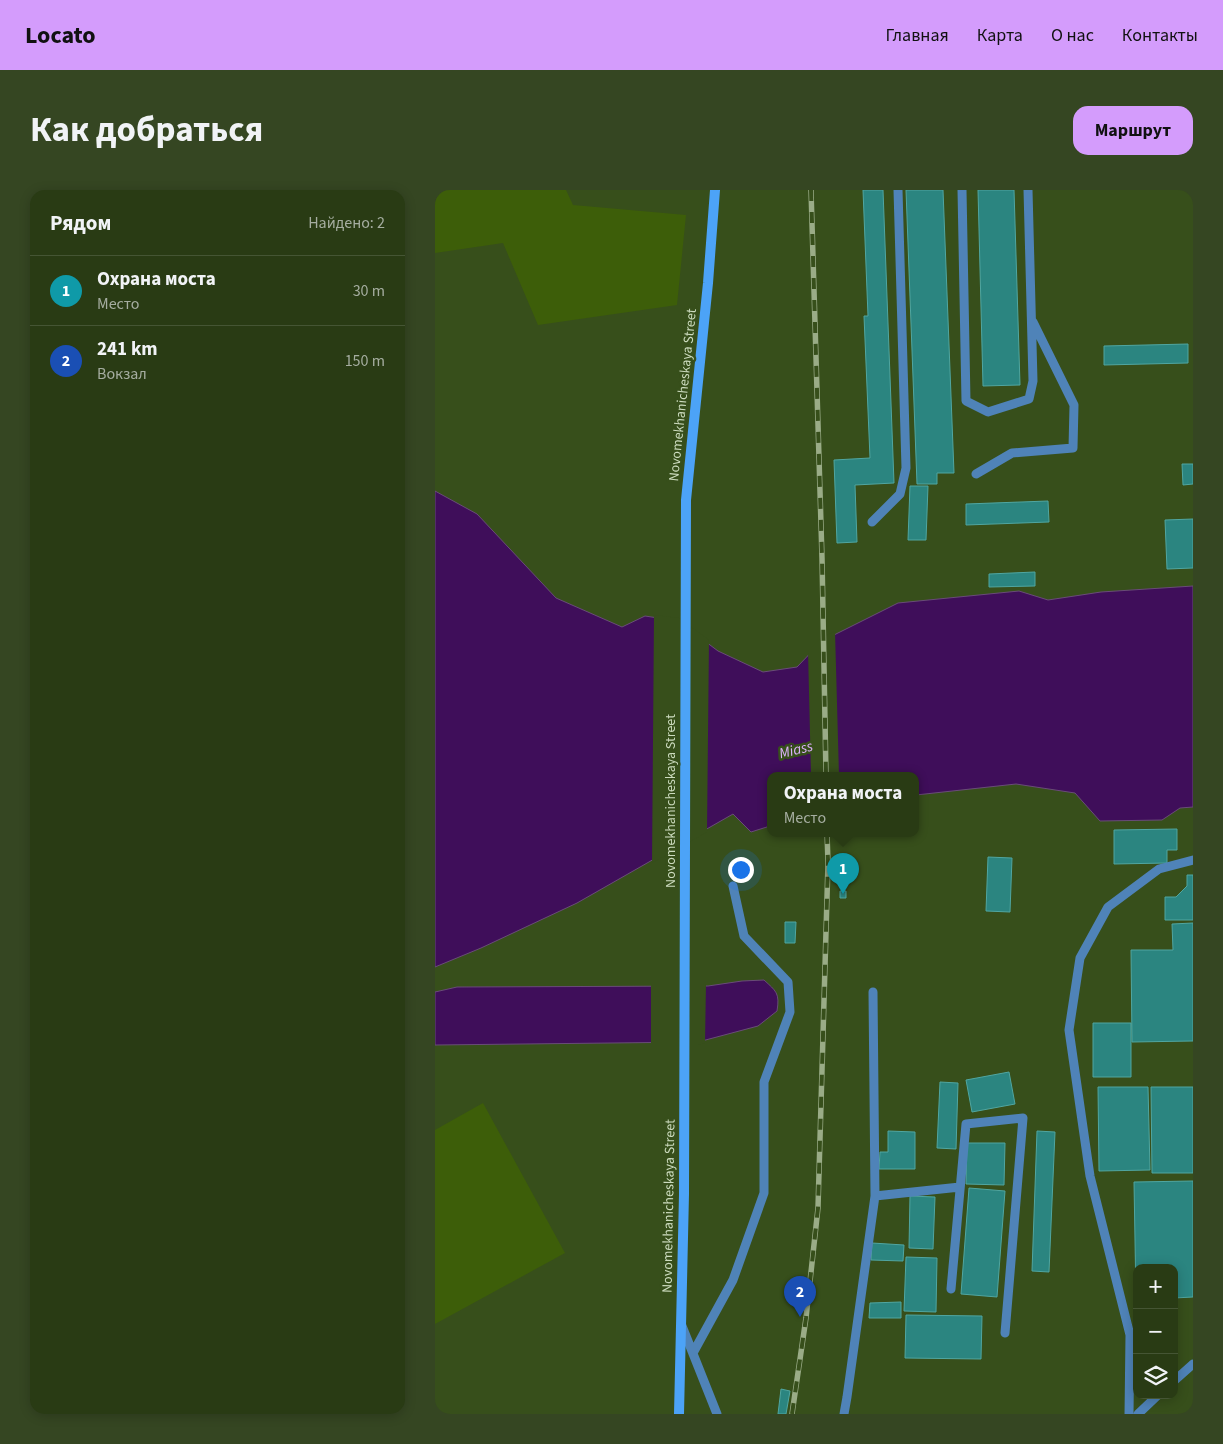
<!DOCTYPE html>
<html lang="ru">
<meta charset="utf-8">
<style>
body{margin:0;font-family:"Source Sans 3",sans-serif;background:#354622;color:#f1f3f6}
.controls{position:absolute;right:15px;bottom:15px;display:grid;overflow:hidden;border-radius:10px;box-shadow:0 2px 12px #0003}
.controls button{width:45px;height:45px;display:grid;place-items:center;padding:0;border:0;border-bottom:1px solid #455534;background:#293b14;color:#f1f3f6;font:25px sans-serif}
.you{position:absolute;left:305px;top:679px;width:18px;height:18px;margin:-12px;border:4px solid #fff;border-radius:50%;background:#1a73e8;box-shadow:0 0 0 8px #1a73e833}
.badge{display:grid;place-items:center;width:32px;height:32px;border-radius:50%;background:#d49cfc;color:#fff;font-size:16px;font-weight:700}
.pin{position:absolute;translate:-50% -41px;filter:drop-shadow(0 1px 2px #0008)}
.pin::after{content:'';position:absolute;top:26px;width:18px;height:15px;background:inherit;clip-path:polygon(0 0,100% 0,50% 100%)}
.popup{position:absolute;left:332px;top:582px;width:152px;height:65px;box-sizing:border-box;display:grid;place-content:center;border-radius:10px;background:#293b14;filter:drop-shadow(0 1px 4px #0005);font-size:16px;white-space:nowrap;color:#a5ada0}
.popup b{font-size:19px;color:#f1f3f6}
.popup::after{content:'';position:absolute;left:50%;top:100%;margin-left:-10px;border:10px solid transparent;border-top-color:#293b14}
.list{margin:0;padding:0;list-style:none}
h2{display:flex;justify-content:space-between;align-items:center;height:65px;margin:0;padding:0 20px;font-size:21px}
h2 small{font-size:16px;font-weight:400;color:#a5ada0}
.list li{display:grid;grid-template-columns:32px 1fr auto;gap:15px;align-items:center;box-sizing:border-box;height:70px;padding:0 20px;border-top:1px solid #455534}
.list b{display:block;font-size:19px;white-space:nowrap}
.list p{margin:0;font-size:16px;white-space:nowrap;color:#a5ada0}
.list em{font-size:16px;font-style:normal;color:#a5ada0}
.icon{flex:none;width:28px;height:28px;fill:none;stroke:currentColor;stroke-width:2;stroke-linecap:round;stroke-linejoin:round}
.map{position:relative;flex:none;width:758px;height:1224px;overflow:hidden;border-radius:15px}
header{display:flex;align-items:center;gap:30px;box-sizing:border-box;height:70px;padding:0 25px;background:#d49cfc;color:#111}
header strong{font-size:24px}
nav{display:flex;gap:28px;margin-inline-start:auto;font-size:18px}
.intro{display:flex;align-items:center;justify-content:space-between;box-sizing:border-box;height:120px;padding:0 30px}
h1{margin:0;font-size:35px}
.button{padding:12px 22px;border-radius:15px;background:#d49cfc;color:#111;font-size:18px;font-weight:700}
main{display:flex;gap:30px;padding:0 30px}
aside{flex:1;background:#293b14;border-radius:15px;box-shadow:0 2px 12px #0003}
.map>svg:first-child{display:block}
</style>
<header>
<strong>Locato</strong>
<nav><a>Главная</a><a>Карта</a><a>О нас</a><a>Контакты</a></nav>
</header>
<div class="intro"><h1>Как добраться</h1><a class="button">Маршрут</a></div>
<main>
<aside>
<h2>Рядом<small>Найдено: 2</small></h2>
<ul class="list">
<li><span class="badge" style="background:#0f9aa8">1</span><div><b>Охрана моста</b><p>Место</p></div><em>30 m</em></li>
<li><span class="badge" style="background:#1a4fb4">2</span><div><b>241 km</b><p>Вокзал</p></div><em>150 m</em></li>
</ul>
</aside>
<div class="map">
<svg width="758" height="1224" viewBox="0 0 758 1224">
<rect width="100%" height="100%" fill="#374f1b"/>
<path fill="#3d5e09" d="M0,0H131L138,15L251,25L242,115L103,135L68,53L0,63Z
M48,913L130,1063L0,1134V940Z"/>
<path fill="#3f0e5a" stroke="#694c78" d="M0,301L42,324L121,408L187,437L210,426L243,431L283,461L328,482L362,477L387,451L463,413L584,401L613,410L666,402L758,396V617L745,618L727,630L665,631L640,603L581,594L481,605L480,585H336L335,636L316,642L298,624L142,713L46,758L0,777Z
M329,790C341,801 345,803 342,821L323,836L263,852L0,855V802L22,797L273,796L307,791Z"/>
<path fill="#374f1b" d="M219,425L244,428L274,450L272,642L217,673Z
M400,441L404,585H376L373,461L385,449Z
M216,794H271L270,853L263,855H216Z"/>
<path fill="#2b8580" stroke="#50a6a1" d="M428,0H448L459,293L420,295L422,352L402,353L399,270L435,268L429,126H433Z
M471,0H508L519,283H502V294H482Z
M543,0H579L585,195L548,196Z
M753,154V173L669,175V156Z
M747,274H758V294L748,295Z
M475,296H493L491,350H473Z
M613,311L614,332L531,335V314Z
M758,329V378L732,379L730,330Z
M600,382V396L554,397V384Z
M742,639V660H732V673L679,674V640Z
M553,667L577,668L575,722L551,721Z
M752,685H758V730H730V707H741L752,696Z
M405,701H411V708H405Z
M350,732H361L360,753H350Z
M758,733V851L697,852L696,760H738L737,734Z
M658,833H696V887H658Z
M574,882L580,914L537,922L531,890Z
M505,892L523,893L521,959L502,958Z
M663,897H713L715,980L664,981Z
M716,897H758V983H717Z
M453,941L480,942V979H444L445,962H453Z
M602,941L620,942L614,1082L597,1081Z
M532,953H570L569,995L531,994Z
M758,991V1107L739,1108V1078H702L701,1108L699,992Z
M534,998L570,1001L562,1107L526,1104Z
M475,1006L500,1007L498,1059L474,1058Z
M437,1053L469,1055L468,1071L436,1070Z
M471,1067L502,1068L501,1122L469,1121Z
M466,1112V1128H434L435,1113Z
M471,1125L547,1126L546,1169L470,1168Z
M346,1199L355,1201L351,1224H343Z"/>
<g fill="none" stroke-linecap="round" stroke-linejoin="round">
<path stroke="#4f83b8" stroke-width="9" d="M527,0L531,211L553,222L594,209L598,191L593,0
M541,284L577,263L638,258L639,215L598,132
M437,332L465,304L471,278L463,0
M440,1006L525,997
M516,1099L531,934L588,928L570,1143
M247,1136L282,1224
M258,1163L298,1090L329,1003V892L355,822L353,792L309,746L298,696
M739,1191L758,1174
M409,1224L412,1207L440,1006L438,802
M694,1224L695,1145L655,986L634,840L645,768L673,717L724,679L758,670
M703,1224L723,1205"/>
<path stroke="#4ca3f7" stroke-width="10" d="M244,1224L249,1004L251,310L273,93L280,0"/>
<defs>
<path id="rail" d="M376,0L387,368L391,585
M357,1224L371,1128L383,1018L393,673L392,643"/>
</defs>
<use href="#rail" stroke="#9aac87" stroke-width="5.5"/>
<use href="#rail" stroke="#374f1b" stroke-width="4" stroke-dasharray="11" stroke-linecap="butt"/>
</g>
<g text-anchor="middle" dominant-baseline="central" stroke-width="5" stroke-linejoin="round" paint-order="stroke">
<g font-size="14" fill="#ccdbbe" stroke="#374f1b">
<text transform="translate(248 205) rotate(-84)">Novomekhanicheskaya Street</text>
<text transform="translate(236 611) rotate(-90)">Novomekhanicheskaya Street</text>
<text transform="translate(234 1016) rotate(-89)">Novomekhanicheskaya Street</text>
</g>
<g font-size="15" font-style="italic" fill="#deb2ff" stroke="#374f1b">
<text transform="translate(361 560) rotate(-14)">Miass</text>
</g>
</g>
</svg>
<div class="controls">
<button>+</button>
<button>−</button>
<button><svg class="icon" aria-label="layers" viewBox="0 0 24 24"><path d="M12 4l9 5-9 5-9-5zM3 14l9 5 9-5"/></svg></button>
</div>
<div class="you"></div>
<div class="pin badge" style="left:408px;top:704px;background:#0f9aa8">1</div>
<div class="popup"><b>Охрана моста</b>Место</div>
<div class="pin badge" style="left:365px;top:1127px;background:#1a4fb4">2</div>
</div>
</main>
